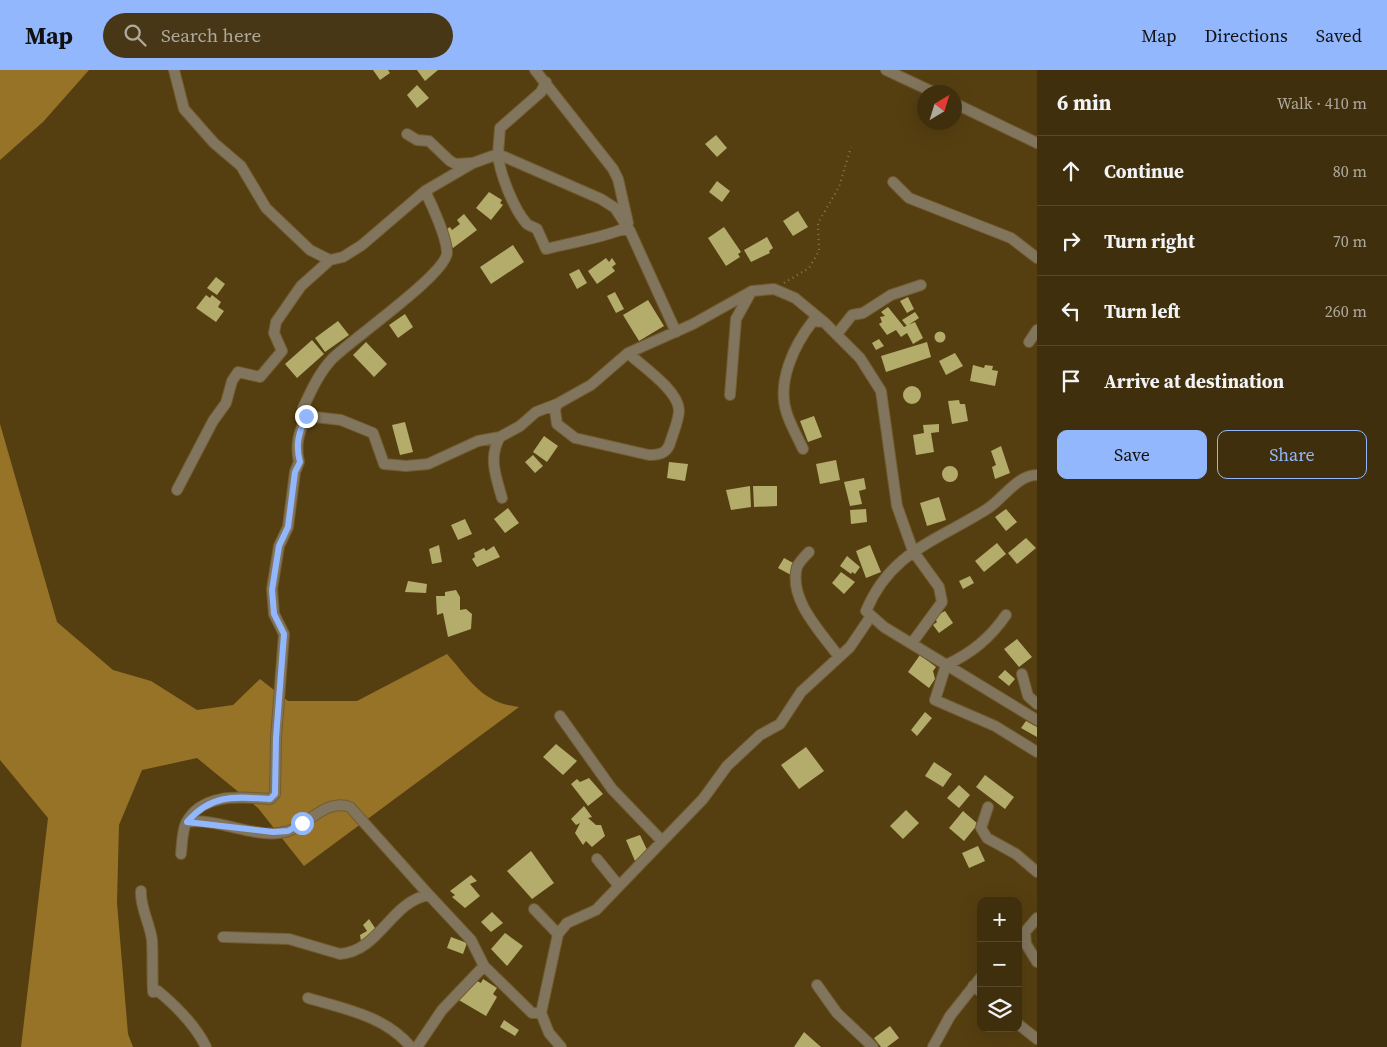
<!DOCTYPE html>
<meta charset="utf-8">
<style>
body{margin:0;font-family:"Source Serif 4",serif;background:#473716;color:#f1f3f6}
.controls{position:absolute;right:15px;bottom:15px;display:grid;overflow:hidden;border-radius:10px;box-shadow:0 5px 20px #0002}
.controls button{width:45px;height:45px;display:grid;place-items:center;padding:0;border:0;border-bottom:1px solid #594a2e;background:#402f0d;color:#f1f3f6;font:25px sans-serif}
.compass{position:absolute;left:917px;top:15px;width:45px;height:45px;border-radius:50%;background:#402f0d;box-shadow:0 5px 20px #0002;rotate:38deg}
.stop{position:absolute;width:15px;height:15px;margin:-11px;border:4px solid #92b7fd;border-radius:50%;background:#fff}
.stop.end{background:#92b7fd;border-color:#fff;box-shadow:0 1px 5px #0008}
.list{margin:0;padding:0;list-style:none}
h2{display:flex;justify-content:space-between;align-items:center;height:65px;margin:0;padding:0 20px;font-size:21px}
h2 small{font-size:16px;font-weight:400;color:#aea99d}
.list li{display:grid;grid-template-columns:32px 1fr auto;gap:15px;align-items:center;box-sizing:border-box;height:70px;padding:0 20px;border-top:1px solid #594a2e}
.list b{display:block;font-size:19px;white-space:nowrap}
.list em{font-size:16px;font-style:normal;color:#aea99d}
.actions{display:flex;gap:10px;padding:15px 20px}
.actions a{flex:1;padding:11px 0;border:1px solid #92b7fd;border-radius:10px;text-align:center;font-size:18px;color:#92b7fd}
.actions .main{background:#92b7fd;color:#111}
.icon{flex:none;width:28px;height:28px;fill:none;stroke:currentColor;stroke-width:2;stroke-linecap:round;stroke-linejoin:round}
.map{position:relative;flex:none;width:1037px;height:977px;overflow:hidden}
header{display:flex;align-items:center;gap:30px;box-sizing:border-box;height:70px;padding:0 25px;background:#92b7fd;color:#111}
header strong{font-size:24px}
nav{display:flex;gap:28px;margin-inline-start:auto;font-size:18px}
.search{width:350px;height:45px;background:#473716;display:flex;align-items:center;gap:12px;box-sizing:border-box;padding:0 18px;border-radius:28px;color:#aea99d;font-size:19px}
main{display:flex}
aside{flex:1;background:#402f0d}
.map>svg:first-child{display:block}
</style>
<header>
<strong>Map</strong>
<div class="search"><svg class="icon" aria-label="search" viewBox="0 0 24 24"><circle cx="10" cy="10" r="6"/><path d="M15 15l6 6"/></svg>Search here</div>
<nav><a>Map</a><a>Directions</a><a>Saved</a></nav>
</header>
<main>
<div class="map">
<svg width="1037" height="977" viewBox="0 0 1037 977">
<rect width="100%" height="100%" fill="#553f11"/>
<path fill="#977328" d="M0,0H89L43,52L0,90Z
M0,354L57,552L113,600L151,611L197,640L233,635L260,609L288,631H357L447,584C470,610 482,633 519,637L304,796L258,738L197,688L142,700L119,755L117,833L128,964L133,977H21L48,748L0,690Z"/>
<path fill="#b4ac6b" d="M373,0H388L390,3L380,10Z
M417,0H438L425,11Z
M417,15L429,28L417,38L407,25Z
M716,65L727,78L717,87L705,74Z
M717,111L730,121L722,132L709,122Z
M489,122L502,130L500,133L503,135L491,150L476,138Z
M798,141L808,157L793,166L783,151Z
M464,144L477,160L453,178L441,163L450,157L452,160L460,154L457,150Z
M724,157L741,182L738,184L740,187L726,196L708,168Z
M767,167L773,178L769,181L770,183L751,192L744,180Z
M513,175L524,192L491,214L480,197Z
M606,188L609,192L612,188L616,194L612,197L615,201L597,214L588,201Z
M579,199L587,213L577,219L569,204Z
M216,207L225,214L217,225L207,218Z
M615,222L624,239L616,243L607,226Z
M206,225L210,228L212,225L221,232L218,237L224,241L216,252L196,238Z
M908,227L914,239L907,243L900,231Z
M648,230L664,256L639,271L623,245Z
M888,237L904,257L915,252L923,268L913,274L907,263L901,267L896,260L887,265L879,254L882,252L880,247L885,246L881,242Z
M915,242L919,248L907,256L902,250Z
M405,244L413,257L398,268L389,255Z
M338,251L349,265L325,282L315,268Z
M934.5 267a5.5 5.5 0 1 1 11 0a5.5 5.5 0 1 1-11 0Z
M879,269L884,276L876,280L872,273Z
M312,270L324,284L297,308L285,294Z
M366,272L387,294L374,307L353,285Z
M927,272L931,287L886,302L881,286Z
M955,283L963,296L946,305L939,291Z
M973,295L984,298L985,295L993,296L992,300L998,301L995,316L970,311Z
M903 325a9 9 0 1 1 18 0a9 9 0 1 1-18 0Z
M959,330L960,334H965L968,351L952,354L948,331Z
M814,346L822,367L808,372L800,351Z
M405,352L413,382L400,385L392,355Z
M939,354V362L931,363L934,382L916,385L913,365L924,363L923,355Z
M544,366L558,376L547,392L533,382Z
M1001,376L1010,403L995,409L992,397L996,395L991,381Z
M533,385L543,396L535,403L525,392Z
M836,390L840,410L820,414L816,394Z
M669,392L688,394L685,411L667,408Z
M942 404a8 8 0 1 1 16 0a8 8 0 1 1-16 0Z
M864,408L866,419L859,421L862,434L850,436L844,412Z
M750,416L751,437L731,440L726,420Z
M753,416H777V436L754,437Z
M939,427L946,450L927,456L920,433Z
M508,438L519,453L505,463L494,449Z
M866,439L867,452L851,454L850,440Z
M1006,439L1017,452L1006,461L995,447Z
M465,449L472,464L458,470L451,455Z
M1026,468L1036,478L1017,494L1008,483Z
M997,473L1006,484L984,502L975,491Z
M439,475L442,492L432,494L429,479Z
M870,475L881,502L866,508L856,481Z
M494,476L500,487L477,497L472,489L475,487L474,483L484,478L486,481Z
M847,486L860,497L855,504L852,502L851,504L840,496Z
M784,488L797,495L791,505L778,498Z
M841,502L855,512L844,524L832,513Z
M970,506L974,513L963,519L959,511Z
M408,511L427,514L426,523L405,522Z
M456,520L460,527V540L466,539L472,544L471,559L448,567L443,543L437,545L436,526H445V522Z
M945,541L953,553L939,563L933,555L937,552L934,547Z
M1017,569L1032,587L1019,597L1004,579Z
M920,585L936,597L933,601L935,609L929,618L908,602Z
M1005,600L1015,609L1009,616L998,607Z
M925,642L932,648L917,666L911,660Z
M1026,651L1037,657V667L1021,658Z
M556,674L577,691L563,705L543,687Z
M806,677L824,701L799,719L781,695Z
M934,692L952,704L943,717L925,706Z
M985,705L1014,727L1005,739L976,717Z
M589,708L603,724L588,736L571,714L577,709L580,712Z
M959,715L970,725L959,738L947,728Z
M584,736L592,747L588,748L596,755H601L605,766L592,777L586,771L583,775L575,763L580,753L576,755L571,749Z
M906,740L919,753L903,769L890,756Z
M963,741L978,754L964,771L949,758Z
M640,765L649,784L635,791L626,770Z
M978,776L985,791L969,798L962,783Z
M531,781L554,813L532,829L507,801Z
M471,805L477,811L470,814L480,826L465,838L452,827L455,825L450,821Z
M492,842L503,853L491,862L481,852Z
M369,849L377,861L361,871L360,865L367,861L363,855Z
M505,863L523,876L507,896L491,879Z
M451,867L467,873L463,884L447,878Z
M473,909L481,913L483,909L497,918L493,924L497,927L486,946L457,929Z
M504,950L519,960L515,966L500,957Z
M890,956L899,968L887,977H881L874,968Z
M804,962L821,977H794Z"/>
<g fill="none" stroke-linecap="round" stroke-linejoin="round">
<defs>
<path id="minor" d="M174,0L184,39L214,73L241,96L266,138L310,180L330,190
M535,0L613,99L618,109L628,153
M886,0L933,22
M954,33L1037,73
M407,64L417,70L429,71L450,91L456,94L472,93
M893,112L909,128L1011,168L1037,188
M630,161L623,159C598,169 572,172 546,179L537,159C534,157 529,156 527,154C514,140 499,102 498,84L601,129L615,138L630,161L676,262
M837,264L852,245L863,243L891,225L921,215
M1029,272L1037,260
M628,283C642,296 678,320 679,340C679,349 674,361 671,370C668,382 662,385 649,385L575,368L557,354L555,340L557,334L591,315L628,283L693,254L752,221L774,219L795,228L824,252L860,288L881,321L897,436L913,481L939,517L942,532L912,573
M730,325L736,249L751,222
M306,346L303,338C311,321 319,303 332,289C352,269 445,205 447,183C447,168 432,135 425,121
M500,367C488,387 496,407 502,428
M803,379C798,368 791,356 787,344C776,313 794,275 813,251L824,252
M1037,405C1017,405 1003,429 987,439C937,471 891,481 866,541L884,557L1037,650
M177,420L213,351L226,333L232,311L238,302L260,307L282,281L274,263L276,252L301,216L330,190L343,187L362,175L425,121L473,93L498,84L500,58L541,22L546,12
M809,482C805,486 799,492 797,497C788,530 822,563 839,587
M1006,545C990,568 972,583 946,595L935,630L995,656L1037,682
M1022,604L1028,626L1037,634
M560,646L612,719L661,770
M988,737L981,758L987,768L1016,784L1037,802
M187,752C218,747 258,771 288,761C309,754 327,728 350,737L429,825
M181,784C182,774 182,762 186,753C202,722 243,727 270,729L275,724L276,668L284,564L274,544L272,519L279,476L288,457L295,402L299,392C295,374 299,363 306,346L341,350L373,363L384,394L406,396L428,394L478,371L500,367L520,356L536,342L557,334
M597,789L619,816
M141,821C140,838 150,853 152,870C153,887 152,905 153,922L158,921C176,936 196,956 206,977
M534,839L558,864
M1025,862L1026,874L1037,892
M223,867L289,869L340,884C380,881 391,831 429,825L471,870L484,896L442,940L417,977
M1018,870L1037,848
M484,896L532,943H541
M817,915L837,943L873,977
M973,916L981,922
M308,928C345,939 385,946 411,977
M1018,954L1037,969
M561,977L549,963L541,943L558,864L567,853L596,840L703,729L727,696L760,665L780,654L801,622L850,577L871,546
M933,977L950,946L981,907"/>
</defs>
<use href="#minor" stroke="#725d32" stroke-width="12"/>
<path stroke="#8e7a52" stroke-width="2" stroke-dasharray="1 4" stroke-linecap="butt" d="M784,213L809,198L819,181L818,153L839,117L851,77"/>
<use href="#minor" stroke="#82755d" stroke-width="10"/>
</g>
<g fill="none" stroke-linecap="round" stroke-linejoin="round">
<path stroke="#92b7fd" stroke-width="6" d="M302,753L288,761L273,762L187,752C212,723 236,727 270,729L275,724L276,668L284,564L274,544L272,520L279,476L288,457L295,402L300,392C295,374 299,363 306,346"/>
</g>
</svg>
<div class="controls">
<button>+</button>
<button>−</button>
<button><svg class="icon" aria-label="layers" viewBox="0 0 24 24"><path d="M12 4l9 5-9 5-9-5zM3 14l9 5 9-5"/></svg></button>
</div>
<svg class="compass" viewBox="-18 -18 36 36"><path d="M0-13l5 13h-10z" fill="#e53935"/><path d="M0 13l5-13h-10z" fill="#aea99d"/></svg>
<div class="stop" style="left:302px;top:753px"></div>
<div class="stop end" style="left:306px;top:346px"></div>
</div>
<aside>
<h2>6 min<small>Walk · 410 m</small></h2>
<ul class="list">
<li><svg class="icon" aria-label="ahead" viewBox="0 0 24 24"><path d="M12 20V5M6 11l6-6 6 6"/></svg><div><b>Continue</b></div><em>80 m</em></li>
<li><svg class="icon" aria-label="right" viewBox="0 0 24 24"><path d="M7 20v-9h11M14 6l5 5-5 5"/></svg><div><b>Turn right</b></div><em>70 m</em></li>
<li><svg class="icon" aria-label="left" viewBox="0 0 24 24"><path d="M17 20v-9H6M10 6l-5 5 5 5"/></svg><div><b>Turn left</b></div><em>260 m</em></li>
<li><svg class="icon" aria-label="arrive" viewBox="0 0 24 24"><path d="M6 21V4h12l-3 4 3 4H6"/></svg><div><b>Arrive at destination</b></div></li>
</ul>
<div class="actions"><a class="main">Save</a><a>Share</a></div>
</aside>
</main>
